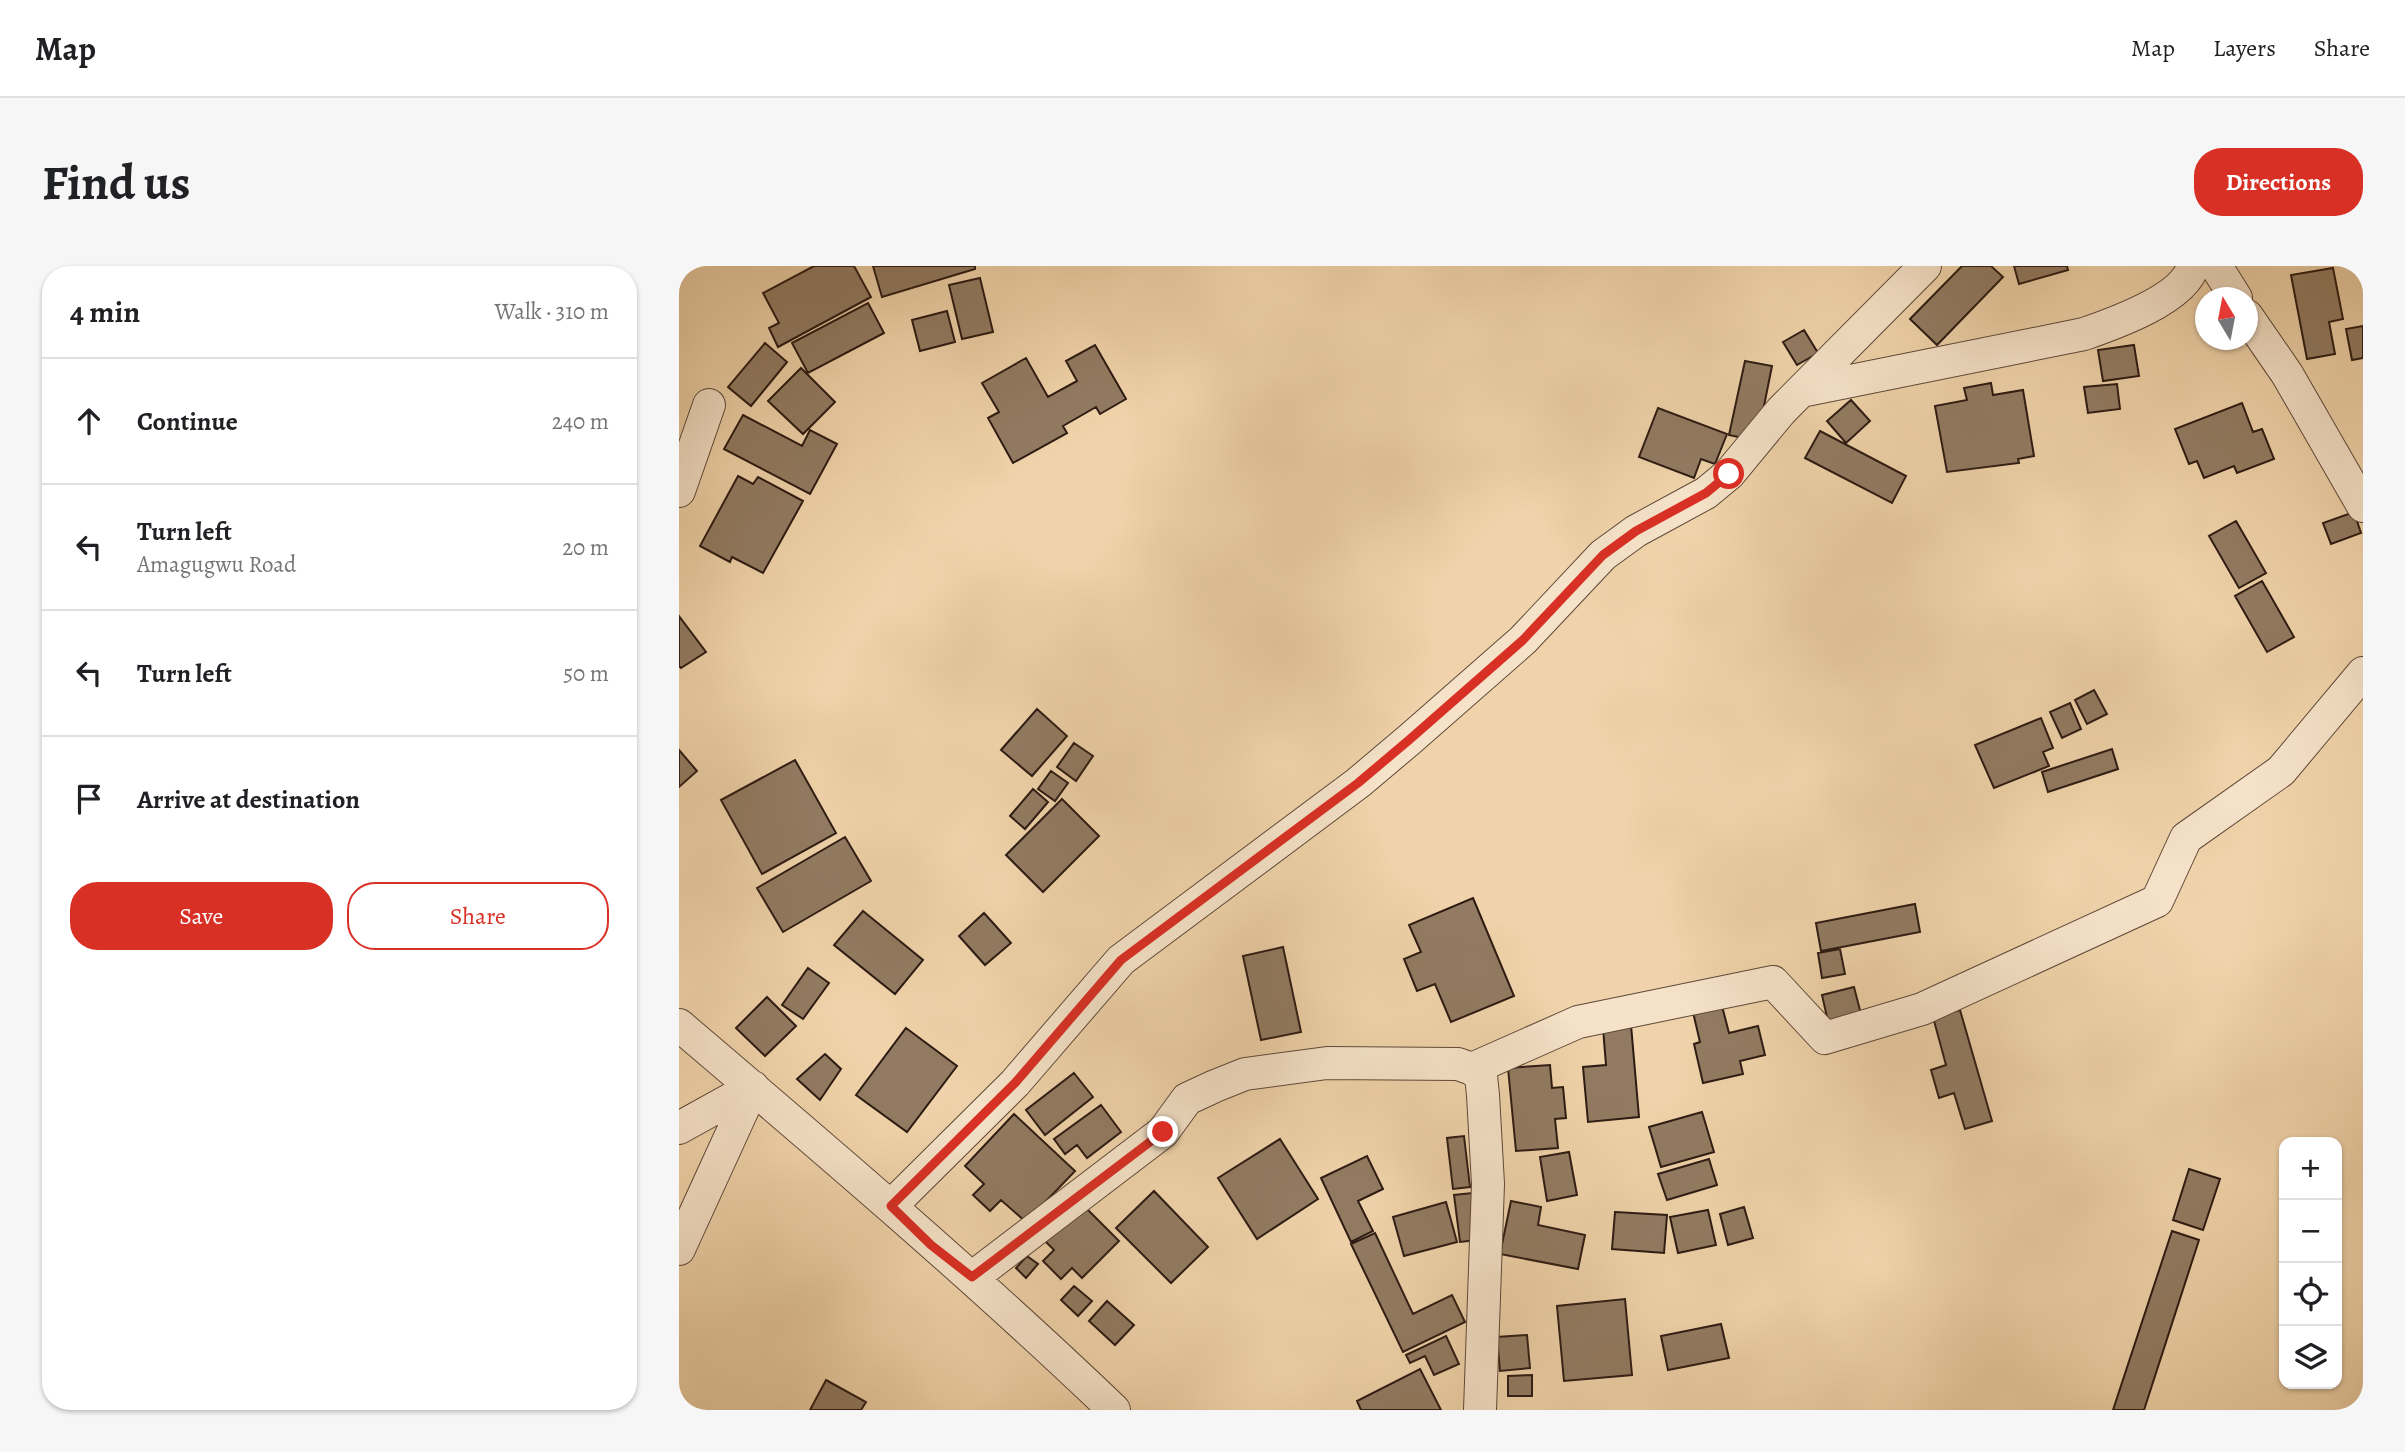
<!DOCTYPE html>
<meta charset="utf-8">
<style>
body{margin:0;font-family:Alegreya,serif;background:#f6f6f6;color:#202124}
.controls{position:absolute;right:21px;bottom:21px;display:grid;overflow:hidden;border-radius:14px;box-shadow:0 2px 5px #0004}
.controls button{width:63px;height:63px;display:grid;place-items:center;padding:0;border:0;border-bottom:2px solid #e0e0e0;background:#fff;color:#202124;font:35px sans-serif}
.compass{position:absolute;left:1516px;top:21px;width:63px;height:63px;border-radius:50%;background:#fff;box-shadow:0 2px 5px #0004;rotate:350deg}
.stop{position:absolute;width:21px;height:21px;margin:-16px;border:5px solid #d93025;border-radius:50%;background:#fff}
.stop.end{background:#d93025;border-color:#fff;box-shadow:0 2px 7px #0008}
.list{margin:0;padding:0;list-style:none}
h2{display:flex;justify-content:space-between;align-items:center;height:91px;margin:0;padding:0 28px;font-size:30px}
h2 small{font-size:23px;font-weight:400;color:#757577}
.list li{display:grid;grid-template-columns:46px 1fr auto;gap:21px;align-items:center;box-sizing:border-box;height:126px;padding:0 28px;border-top:2px solid #e0e0e0}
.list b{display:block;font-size:26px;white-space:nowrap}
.list p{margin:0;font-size:23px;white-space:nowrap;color:#757577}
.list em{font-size:23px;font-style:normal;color:#757577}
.actions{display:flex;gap:14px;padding:21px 28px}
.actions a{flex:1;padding:16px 0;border:2px solid #d93025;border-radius:28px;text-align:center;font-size:24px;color:#d93025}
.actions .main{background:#d93025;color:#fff}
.icon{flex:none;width:38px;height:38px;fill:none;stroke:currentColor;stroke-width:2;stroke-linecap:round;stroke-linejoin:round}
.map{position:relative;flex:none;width:1684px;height:1144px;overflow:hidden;border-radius:28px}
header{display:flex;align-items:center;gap:42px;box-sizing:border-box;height:98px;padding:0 35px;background:#fff;border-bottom:2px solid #e0e0e0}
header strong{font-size:33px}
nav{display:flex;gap:38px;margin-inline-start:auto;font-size:24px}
.intro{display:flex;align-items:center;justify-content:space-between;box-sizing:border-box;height:168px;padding:0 42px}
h1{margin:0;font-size:49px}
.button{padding:18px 32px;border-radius:28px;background:#d93025;color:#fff;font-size:24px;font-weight:700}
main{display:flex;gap:42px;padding:0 42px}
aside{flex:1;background:#fff;border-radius:28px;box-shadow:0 2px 5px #0004}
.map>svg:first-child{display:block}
</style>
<header>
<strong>Map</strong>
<nav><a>Map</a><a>Layers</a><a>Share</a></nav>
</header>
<div class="intro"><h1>Find us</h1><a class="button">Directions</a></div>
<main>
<aside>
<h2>4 min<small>Walk · 310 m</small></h2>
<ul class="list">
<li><svg class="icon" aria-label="ahead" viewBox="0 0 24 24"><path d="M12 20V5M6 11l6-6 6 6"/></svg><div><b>Continue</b></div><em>240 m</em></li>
<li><svg class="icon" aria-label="left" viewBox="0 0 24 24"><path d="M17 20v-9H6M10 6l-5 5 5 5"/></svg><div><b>Turn left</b><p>Amagugwu Road</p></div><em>20 m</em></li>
<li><svg class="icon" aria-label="left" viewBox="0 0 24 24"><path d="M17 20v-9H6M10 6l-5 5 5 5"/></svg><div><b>Turn left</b></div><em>50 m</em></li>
<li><svg class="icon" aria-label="arrive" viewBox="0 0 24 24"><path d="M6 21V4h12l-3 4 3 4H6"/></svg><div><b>Arrive at destination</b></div></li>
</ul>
<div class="actions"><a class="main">Save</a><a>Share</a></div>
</aside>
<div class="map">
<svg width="1684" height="1144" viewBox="0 0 1684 1144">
<rect width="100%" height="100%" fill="#f0d3aa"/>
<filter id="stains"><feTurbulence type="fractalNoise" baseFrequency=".00286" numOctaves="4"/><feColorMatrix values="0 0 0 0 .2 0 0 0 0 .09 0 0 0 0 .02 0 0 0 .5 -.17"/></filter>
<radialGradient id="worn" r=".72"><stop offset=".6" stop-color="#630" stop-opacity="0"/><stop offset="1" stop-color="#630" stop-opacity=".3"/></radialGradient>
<path fill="#927b62" stroke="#2d1b13" stroke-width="2" d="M135,0H175L192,31L99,81L90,62L100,57L84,27Z
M194,0H296V3L203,31Z
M1283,0H1312L1324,11L1258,79L1231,53Z
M1335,0H1388L1389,4L1340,18Z
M1654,2L1664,53L1650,56L1656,88L1628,93L1612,9Z
M301,12L314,66L283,73L270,19Z
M189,37L205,67L129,107L113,77Z
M268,45L276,76L241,85L233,54Z
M1684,60V92L1673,94L1667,63Z
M1125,64L1139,87L1118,99L1104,76Z
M86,77L108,96L72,140L49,121Z
M416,79L447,133L421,148L417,141L384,160L388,167L334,197L309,152L320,146L303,117L347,92L369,131L398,115L387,95Z
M1455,79L1460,110L1424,115L1419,84Z
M1066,95L1093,100L1078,175L1050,169Z
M122,102L156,136L124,168L89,135Z
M1312,117L1314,129L1344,124L1355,190L1339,193L1340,197L1268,206L1256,140L1288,134L1285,122Z
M1438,118L1441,143L1409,147L1405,121Z
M1172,134L1191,155L1167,177L1148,155Z
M1563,137L1574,166L1583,163L1595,193L1558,207L1555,200L1525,212L1518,195L1510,198L1496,163Z
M979,142L1048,168L1036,198L1022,193L1015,212L960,191Z
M64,149L123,180L131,164L158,178L131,228L45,183Z
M1141,165L1227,210L1213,237L1126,192Z
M59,210L74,218L79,211L124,235L84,307L53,291L51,296L21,280Z
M1675,246L1682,267L1652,278L1644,257Z
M1557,255L1587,307L1560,322L1530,270Z
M1583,315L1615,371L1588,386L1556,330Z
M0,350L27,386L2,402L0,400Z
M1415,424L1428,448L1408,458L1396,434Z
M1391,437L1402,463L1383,472L1371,446Z
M358,443L388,470L353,510L322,484Z
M1362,452L1374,482L1364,486L1370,500L1315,522L1296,479Z
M395,477L414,490L397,515L378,501Z
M1433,483L1439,503L1369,526L1363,506Z
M0,484L18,505L0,521Z
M116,494L157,567L83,608L42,534Z
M372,505L389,517L376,535L359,523Z
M354,523L369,536L346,563L331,550Z
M383,533L420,570L364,626L327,589Z
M166,571L192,615L104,666L78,622Z
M794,632L835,730L772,756L756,718L738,725L725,693L742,686L730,659Z
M1236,638L1241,666L1142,685L1137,657Z
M184,645L244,694L216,728L155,679Z
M305,647L332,677L306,699L280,670Z
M604,681L622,766L582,774L564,690Z
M1161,683L1166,708L1143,712L1139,687Z
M129,702L150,717L124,753L103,739Z
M1175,721L1183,752L1150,760L1143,729Z
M88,731L117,760L86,790L57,762Z
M1042,736L1050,767L1079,760L1086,789L1061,795L1064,808L1024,817L1015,778L1021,776L1013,742Z
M1281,744L1313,855L1286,863L1275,827L1260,832L1252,804L1267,799L1254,751Z
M952,759L960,851L909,856L904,801L927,799L924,762Z
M227,762L278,800L228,866L177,829Z
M146,788L162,803L141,834L118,813Z
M871,799L873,822L884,821L887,852L876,853L879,882L837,885L829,802Z
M395,807L414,831L366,869L347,844Z
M422,839L442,866L408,892L398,879L386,888L375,873Z
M1023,846L1035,886L982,901L970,861Z
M335,848L396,905L347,956L322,934L311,945L294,929L305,918L286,900Z
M785,870L791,921L774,923L768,872Z
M601,873L639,933L578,973L539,912Z
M890,886L898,929L868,935L861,891Z
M688,890L704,923L679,935L694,965L672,976L642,912Z
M1030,893L1038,919L988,934L979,908Z
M1510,903L1541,913L1524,964L1494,954Z
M475,925L529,981L492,1017L437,962Z
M793,927L798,974L781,976L775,929Z
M832,935L862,941L859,959L906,969L899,1003L821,988Z
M401,936L440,975L403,1012L393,1002L382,1013L364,995L375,984L364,973Z
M767,936L778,976L725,990L714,951Z
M1065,941L1074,972L1049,979L1041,948Z
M1029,944L1037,979L999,987L991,951Z
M936,946L988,949L985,987L933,983Z
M1493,965L1520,974L1465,1144H1434Z
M696,967L734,1048L773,1029L786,1056L724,1086L672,978Z
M348,990L359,998L347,1012L337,1002Z
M395,1020L413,1035L399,1050L382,1034Z
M946,1033L953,1109L885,1115L878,1040Z
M428,1035L455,1059L436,1079L410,1055Z
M1042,1058L1050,1092L989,1104L982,1070Z
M848,1069L851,1102L821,1105L818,1071Z
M767,1070L780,1098L755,1109L746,1090L731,1097L727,1089Z
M741,1103L762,1144H682L678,1135Z
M853,1109V1130H829V1110Z
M147,1114L187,1136L182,1144H131Z"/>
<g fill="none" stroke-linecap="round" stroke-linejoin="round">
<defs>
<path id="street" d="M1537,0L1557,32
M1568,50L1608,108L1684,240
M1122,125L1405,68C1434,58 1505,33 1514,0
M0,225L30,139
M0,759C148,885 295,1010 435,1144
M793,803L899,756L1094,716L1146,772L1243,743L1478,635L1507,572L1602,505L1684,407
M0,862L74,821L0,983
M212,940L336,817L442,694L679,517L730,474L844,374L924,289L957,265L1027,227L1050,208L1102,145L1246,0
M294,1011L484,866L508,833L536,820L566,808L648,797L779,798L793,803L802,810L804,829L809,918L801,1144"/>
</defs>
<use href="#street" stroke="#5e4939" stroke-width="34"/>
<use href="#street" stroke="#f5e2c8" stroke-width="32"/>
</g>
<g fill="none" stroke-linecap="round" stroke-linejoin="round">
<path stroke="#d93025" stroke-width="9" d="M484,866L293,1011L252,979L212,940L336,817L442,694L679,517L730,474L844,374L924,289L957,265L1027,227L1050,208"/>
</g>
<rect width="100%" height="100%" filter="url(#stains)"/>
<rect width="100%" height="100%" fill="url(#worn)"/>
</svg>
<div class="controls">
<button>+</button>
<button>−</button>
<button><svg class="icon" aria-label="locate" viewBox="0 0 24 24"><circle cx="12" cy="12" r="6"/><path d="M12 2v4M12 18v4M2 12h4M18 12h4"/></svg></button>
<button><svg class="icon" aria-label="layers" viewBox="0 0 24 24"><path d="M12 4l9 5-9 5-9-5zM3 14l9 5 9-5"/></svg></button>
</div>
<svg class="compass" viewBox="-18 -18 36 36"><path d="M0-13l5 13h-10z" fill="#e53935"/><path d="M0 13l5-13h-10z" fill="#757577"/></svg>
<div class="stop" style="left:1050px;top:208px"></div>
<div class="stop end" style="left:484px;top:866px"></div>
</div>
</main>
